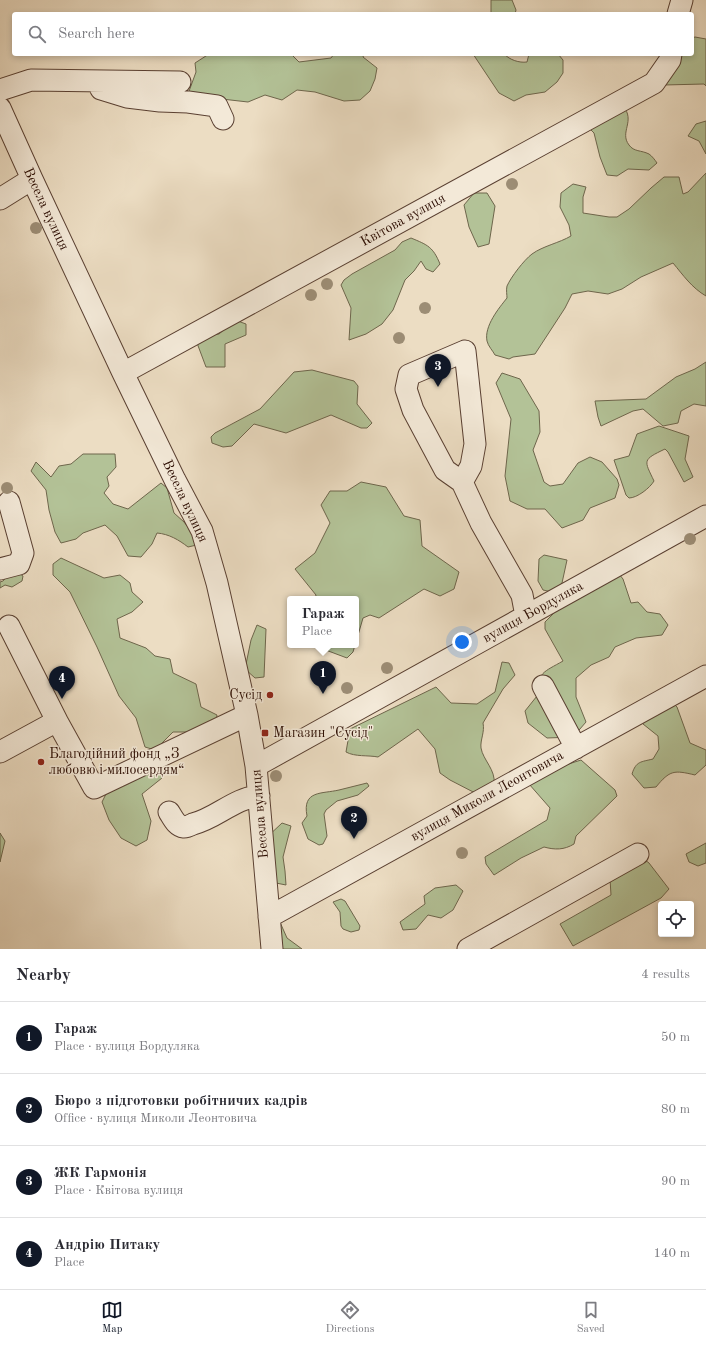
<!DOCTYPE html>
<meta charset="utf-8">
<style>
body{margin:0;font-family:"Old Standard TT",serif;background:#f7f7f7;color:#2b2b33}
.controls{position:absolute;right:12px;bottom:12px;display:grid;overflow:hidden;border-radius:4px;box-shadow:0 2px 6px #0003}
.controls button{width:36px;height:36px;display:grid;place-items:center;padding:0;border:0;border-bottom:1px solid #e1e1e2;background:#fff;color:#2b2b33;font:20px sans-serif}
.you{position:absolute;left:462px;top:642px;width:14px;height:14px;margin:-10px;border:3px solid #fff;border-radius:50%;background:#1a73e8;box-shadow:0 0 0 6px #1a73e833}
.badge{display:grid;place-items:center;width:26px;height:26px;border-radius:50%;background:#111827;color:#fff;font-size:13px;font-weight:700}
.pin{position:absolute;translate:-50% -33px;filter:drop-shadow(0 1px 2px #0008)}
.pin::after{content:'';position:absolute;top:21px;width:14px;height:12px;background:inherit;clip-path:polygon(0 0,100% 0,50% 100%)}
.popup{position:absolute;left:287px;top:596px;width:72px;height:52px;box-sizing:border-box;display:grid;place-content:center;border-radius:4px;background:#fff;filter:drop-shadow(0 1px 3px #0005);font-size:13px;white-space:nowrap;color:#7c7c81}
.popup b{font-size:15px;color:#2b2b33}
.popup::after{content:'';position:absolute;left:50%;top:100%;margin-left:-8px;border:8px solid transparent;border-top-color:#fff}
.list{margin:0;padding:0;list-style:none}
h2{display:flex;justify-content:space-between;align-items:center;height:52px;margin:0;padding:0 16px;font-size:17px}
h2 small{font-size:13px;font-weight:400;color:#7c7c81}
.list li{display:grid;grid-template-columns:26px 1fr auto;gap:12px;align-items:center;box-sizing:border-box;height:72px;padding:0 16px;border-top:1px solid #e1e1e2}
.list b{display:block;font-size:15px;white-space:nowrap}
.list p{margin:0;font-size:13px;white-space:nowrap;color:#7c7c81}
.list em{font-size:13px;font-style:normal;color:#7c7c81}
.icon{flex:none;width:22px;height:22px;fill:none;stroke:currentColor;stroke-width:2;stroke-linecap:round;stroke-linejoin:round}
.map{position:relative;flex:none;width:706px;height:949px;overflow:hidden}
.search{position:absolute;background:#fff;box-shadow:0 2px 6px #0003;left:12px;right:12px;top:12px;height:44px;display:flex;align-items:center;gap:10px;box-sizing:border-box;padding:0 14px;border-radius:4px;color:#7c7c81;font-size:15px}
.sheet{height:340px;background:#fff}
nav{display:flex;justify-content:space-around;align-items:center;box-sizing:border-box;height:56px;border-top:1px solid #e1e1e2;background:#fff;font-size:11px;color:#7c7c81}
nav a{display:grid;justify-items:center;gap:2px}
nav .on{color:#111827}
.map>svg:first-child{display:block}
</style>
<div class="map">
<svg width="706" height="949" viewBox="0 0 706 949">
<rect width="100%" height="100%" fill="#ecddc3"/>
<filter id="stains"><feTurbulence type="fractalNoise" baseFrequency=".005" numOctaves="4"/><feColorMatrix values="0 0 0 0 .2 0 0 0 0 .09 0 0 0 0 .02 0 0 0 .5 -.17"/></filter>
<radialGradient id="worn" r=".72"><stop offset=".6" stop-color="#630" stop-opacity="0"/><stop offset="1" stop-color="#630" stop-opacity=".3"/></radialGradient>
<path fill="#b3c297" stroke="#6e664c" d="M491,0H512L516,10L515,14H491Z
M695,37L706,39V86L704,84L664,85L663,54H692V38Z
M209,54H292L293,56L299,62L331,58L334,54H364L363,57L377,68L375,79L370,91L360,100L344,101L315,92L297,90L282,100L265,95L248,102L213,98L188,94L196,72L195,63Z
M473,54H504C510,60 519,63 527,62L529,54H558L563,60V73L557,82L545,92L526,95L514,101L499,93Z
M623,106C636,121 619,132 629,145C634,152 641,150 649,154C652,156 655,160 657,163L649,170L628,169L617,176L607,175L600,157L594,133L589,128Z
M706,121V154L699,141L688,136L696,124Z
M706,173V296C692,288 683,275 673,263L641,277L622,289L608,294L588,291L572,294L565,308L535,354L513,357L509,359L495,355C493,351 488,346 487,341C484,326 499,308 507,298C507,295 506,290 507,286C511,277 524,260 532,254C543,246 559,243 571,236L569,225L560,207L561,193L573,184L586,187L583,197V213L609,217H617L629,209L651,188L664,177H679L683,194L688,192Z
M474,193H487L495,206L489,244L478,247L469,227L464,205Z
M411,238C428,245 433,247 440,264L433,272L426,269L421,261L414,271L405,280L393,310L382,324L366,334L349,340L351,308L341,285L344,280L352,274L395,250L402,242Z
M235,320L246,324V335L225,344V367H206L197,343L202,336L219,334Z
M706,362V406L694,404L681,411L678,423L663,426L643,409L633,411L601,426L598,417L595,401L646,399L676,377L695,369Z
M312,370L354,381L358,386L357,404L372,423L367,428H361L331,415L286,433L254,424L232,446L223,447L212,443L211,437L215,433L260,409L294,372Z
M502,373L520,379L539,411L540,432L533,450L544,482L550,486L563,484L578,463L590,457L602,462L617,479L619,485L615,498L590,508L583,520L562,528L545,509H527L510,501L505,476L511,419L496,383Z
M659,426L689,436L685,459L693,477L684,482L668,452L665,449C642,460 644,460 654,481C650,488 637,498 629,498L626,495L614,460L629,456L637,434Z
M83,454H115L116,467L107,477L109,486L104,493L113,504L128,509L161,483L167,488L174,513L184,522L201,544L188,547C179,540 169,534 157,533L152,544L141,557L128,556L117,536L105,525L83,533L76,539L61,543L55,532L49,510L46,490L31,471L36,462L51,477L59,466L71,464Z
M361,482L386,487L404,516L420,520L422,546L459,572L454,589L440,596L424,589L379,618L370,615L363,618L356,642V599H315L316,595L295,569L315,553L330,523L321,505L330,491H347Z
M544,555L567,560L562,583L552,592L543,590L538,581L539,559Z
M61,558L104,578L120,575L130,583L132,592L143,602L132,612L117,619L120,638L146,648L155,656L170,659L173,673L196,684L201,707L217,715L215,727L200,732H173L155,750L145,747L136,718L119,696L97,647L70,592L53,575V564Z
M17,572L23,576L22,581L12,587L5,585L0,588V582L3,581L9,574Z
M619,574L623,579L631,603L638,602L647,612L660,614L668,625L662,635L636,638L615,647L609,657L591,665L576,678V697L586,722L573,737L547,738L528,723L525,711L537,696C537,672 544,672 563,661L545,629V622L591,576Z
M257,625L266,629L264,677L255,678L245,669L251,640Z
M319,645H355L353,652L347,658L323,649Z
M502,662L509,663L515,675L503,689L483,723C485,732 480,740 481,748C483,760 496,770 494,784L479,795L450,780L440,773L435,749L418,729L378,757C368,755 355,757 346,752L350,729L436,687L451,703L477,704L495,692Z
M668,698L677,707L690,743L706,750V765L695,775C674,770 670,770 656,787L644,788L632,774C636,761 641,762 653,759L659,749L658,736L643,724L639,712Z
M581,760L615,790L617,796L576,836L574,844C564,850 555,850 544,847L521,858L494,875L486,864L485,857L547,820L550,808L529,784L553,769Z
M161,765L162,778L142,794L151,821L147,840L136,846L121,838L109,820L102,802L107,792Z
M367,783L369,786L358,795L337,801L326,810L324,814L327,836L323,844L319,845L308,839L302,823L307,816C302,790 322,794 339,790C348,788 358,785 367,783Z
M282,823L291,826L283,857L285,871L286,885L271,882L265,839Z
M0,833L5,841L0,862Z
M706,843V863L698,866L689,862L686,854Z
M632,850L649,863L669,889L661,898L573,946L560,924L611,895L610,879Z
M456,885L463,891L453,910L441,918L428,915L416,929L403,930L400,922L425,904L424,896L435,888Z
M341,899L345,901L360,926L359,930L351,932L343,929L341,926L340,912L333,902Z
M279,920L287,938L302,949H274Z"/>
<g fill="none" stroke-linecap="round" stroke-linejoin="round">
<defs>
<path id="minor" d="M678,14L682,0
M99,85L101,89L127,97L160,101L188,102L217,106L223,119
M0,90L31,80L180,82
M0,108L32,179L123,373L175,480L202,531L217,583L247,715L256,766L272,949
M0,199L32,179
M123,373L654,83L670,60L671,54
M462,482L471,466L475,444L465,351L409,375L406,389L413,410L445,470L462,482L481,523L522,595L526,616
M0,569L19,564L23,553L9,502
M543,686L576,748
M57,721L94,788L247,715
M0,752L57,721L9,626
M256,766L706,516
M169,812C173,818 176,826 184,827C187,827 191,825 193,824C217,818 234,798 259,796
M269,917L706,676
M468,949L638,854"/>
</defs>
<use href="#minor" stroke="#5a4032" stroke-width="23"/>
<use href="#minor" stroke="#f3e9d8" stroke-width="21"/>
</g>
<g fill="#9c8d75">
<circle cx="512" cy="184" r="6"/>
<circle cx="36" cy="228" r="6"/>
<circle cx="327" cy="284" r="6"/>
<circle cx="311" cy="295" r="6"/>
<circle cx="425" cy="308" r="6"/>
<circle cx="399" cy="338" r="6"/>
<circle cx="7" cy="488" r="6"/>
<circle cx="690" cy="539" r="6"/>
<circle cx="387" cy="668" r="6"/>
<circle cx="347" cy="688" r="6"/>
<circle cx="276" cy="776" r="6"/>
<circle cx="462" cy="853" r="6"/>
</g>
<g fill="#8f2418" stroke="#f3e9d8" stroke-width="1.5">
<circle cx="270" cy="695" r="4"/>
<rect x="261" y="729" width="8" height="8" rx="2"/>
<circle cx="41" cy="762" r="4"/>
</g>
<g text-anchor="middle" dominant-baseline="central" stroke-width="3" stroke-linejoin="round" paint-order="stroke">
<g font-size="14" fill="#2a0b01" stroke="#f3e9d8">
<text transform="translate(46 209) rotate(65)">Весела вулиця</text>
<text transform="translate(403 220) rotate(-29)">Квітова вулиця</text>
<text transform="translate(185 501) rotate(65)">Весела вулиця</text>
<text transform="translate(533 612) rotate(-29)">вулиця Бордуляка</text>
<text transform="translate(487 796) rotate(-29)">вулиця Миколи Леонтовича</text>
<text transform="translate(260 814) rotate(-95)">Весела вулиця</text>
</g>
<g font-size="14" fill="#2a0b01" stroke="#f3e9d8" text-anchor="start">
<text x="262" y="695" text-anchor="end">Сусід</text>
<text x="273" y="733">Магазин "Сусід"</text>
<text x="49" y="754">Благодійний фонд „З<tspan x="49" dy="16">любовю і милосердям“</tspan></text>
</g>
</g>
<rect width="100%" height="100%" filter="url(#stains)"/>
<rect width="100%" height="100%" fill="url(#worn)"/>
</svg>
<div class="controls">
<button><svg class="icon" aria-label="locate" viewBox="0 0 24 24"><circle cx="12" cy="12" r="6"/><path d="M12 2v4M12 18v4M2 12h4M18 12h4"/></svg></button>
</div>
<div class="you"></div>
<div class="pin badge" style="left:323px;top:694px">1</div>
<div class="popup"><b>Гараж</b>Place</div>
<div class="pin badge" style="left:354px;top:839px">2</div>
<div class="pin badge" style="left:438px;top:387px">3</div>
<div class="pin badge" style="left:62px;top:699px">4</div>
<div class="search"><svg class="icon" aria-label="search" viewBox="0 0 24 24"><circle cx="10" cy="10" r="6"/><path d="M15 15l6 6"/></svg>Search here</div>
</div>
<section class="sheet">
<h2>Nearby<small>4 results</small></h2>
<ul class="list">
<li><span class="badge">1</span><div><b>Гараж</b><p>Place · вулиця Бордуляка</p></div><em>50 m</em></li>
<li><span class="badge">2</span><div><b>Бюро з підготовки робітничих кадрів</b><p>Office · вулиця Миколи Леонтовича</p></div><em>80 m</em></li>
<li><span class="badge">3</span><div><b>ЖК Гармонія</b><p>Place · Квітова вулиця</p></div><em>90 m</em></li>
<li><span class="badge">4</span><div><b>Андрію Питаку</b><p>Place</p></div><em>140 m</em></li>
</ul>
</section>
<nav>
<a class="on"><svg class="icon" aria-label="map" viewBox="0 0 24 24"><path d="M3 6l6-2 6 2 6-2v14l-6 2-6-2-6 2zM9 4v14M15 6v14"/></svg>Map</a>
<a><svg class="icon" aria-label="directions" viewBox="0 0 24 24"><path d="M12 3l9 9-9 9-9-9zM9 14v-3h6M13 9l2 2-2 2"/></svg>Directions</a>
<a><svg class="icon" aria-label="saved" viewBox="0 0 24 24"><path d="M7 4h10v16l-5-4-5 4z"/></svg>Saved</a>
</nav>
